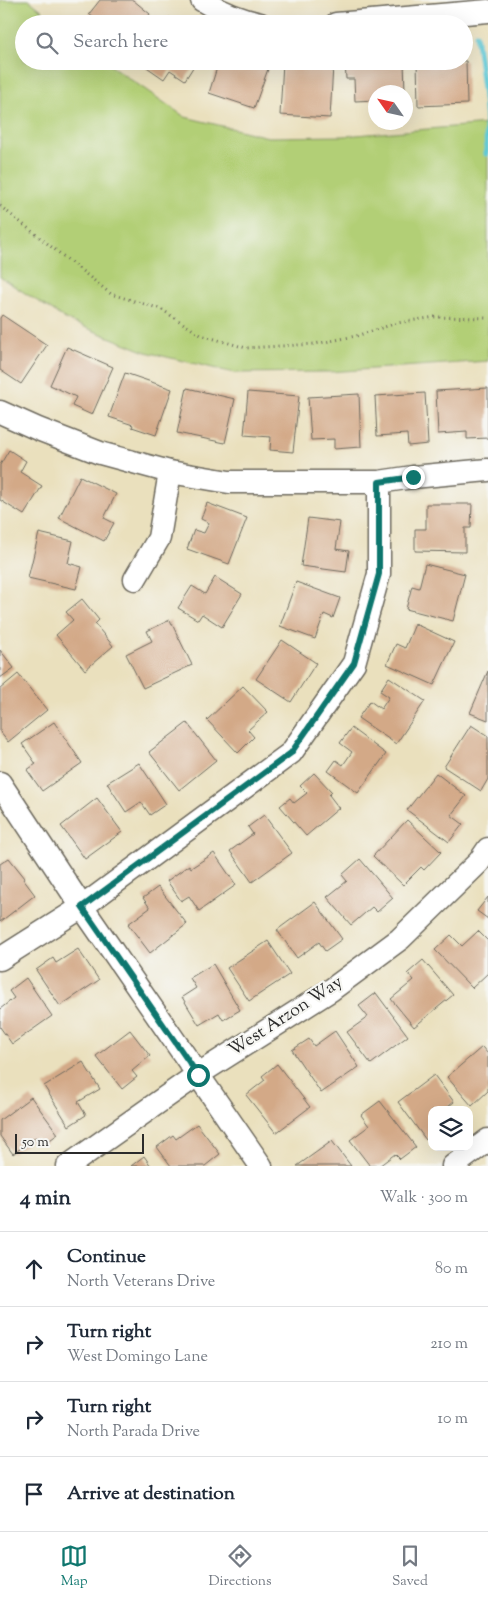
<!DOCTYPE html>
<meta charset="utf-8">
<style>
body{margin:0;font-family:"Sorts Mill Goudy",serif;background:#f2f2f3;color:#1f2937}
.controls{position:absolute;right:15px;bottom:15px;display:grid;overflow:hidden;border-radius:10px;box-shadow:0 5px 20px #0002}
.controls button{width:45px;height:45px;display:grid;place-items:center;padding:0;border:0;border-bottom:1px solid #e0e1e3;background:#fff;color:#1f2937;font:25px sans-serif}
.compass{position:absolute;left:368px;top:85px;width:45px;height:45px;border-radius:50%;background:#fff;box-shadow:0 5px 20px #0002;rotate:304deg}
.scale{position:absolute;left:15px;bottom:12px;width:129px;box-sizing:border-box;padding-left:5px;border:2px solid #2b2b2b;border-top:0;font-size:14px;line-height:18px;white-space:nowrap;color:#2b2b2b;-webkit-text-stroke:4px #f6f6f2;paint-order:stroke}
.stop{position:absolute;width:15px;height:15px;margin:-11px;border:4px solid #0f766e;border-radius:50%;background:#fff}
.stop.end{background:#0f766e;border-color:#fff;box-shadow:0 1px 5px #0008}
.list{margin:0;padding:0;list-style:none}
h2{display:flex;justify-content:space-between;align-items:center;height:65px;margin:0;padding:0 20px;font-size:21px}
h2 small{font-size:16px;font-weight:400;color:#747a83}
.list li{display:grid;grid-template-columns:32px 1fr auto;gap:15px;align-items:center;box-sizing:border-box;height:75px;padding:0 20px;border-top:1px solid #e0e1e3}
.list b{display:block;font-size:19px;white-space:nowrap}
.list p{margin:0;font-size:16px;white-space:nowrap;color:#747a83}
.list em{font-size:16px;font-style:normal;color:#747a83}
.icon{flex:none;width:28px;height:28px;fill:none;stroke:currentColor;stroke-width:2;stroke-linecap:round;stroke-linejoin:round}
.map{position:relative;flex:none;width:488px;height:1166px;overflow:hidden}
.search{position:absolute;background:#fff;box-shadow:0 5px 20px #0002;left:15px;right:15px;top:15px;height:55px;display:flex;align-items:center;gap:12px;box-sizing:border-box;padding:0 18px;border-radius:28px;color:#747a83;font-size:19px}
.sheet{height:365px;background:#fff}
nav{display:flex;justify-content:space-around;align-items:center;box-sizing:border-box;height:70px;border-top:1px solid #e0e1e3;background:#fff;font-size:14px;color:#747a83}
nav a{display:grid;justify-items:center;gap:2px}
nav .on{color:#0f766e}
.map>svg:first-child{display:block}
</style>
<div class="map">
<svg width="488" height="1166" viewBox="0 0 488 1166">
<rect width="100%" height="100%" fill="#f6f6f2"/>
<filter id="ink" filterUnits="userSpaceOnUse"><feTurbulence type="fractalNoise" baseFrequency=".02" numOctaves="2"/><feDisplacementMap in="SourceGraphic" scale="10" xChannelSelector="R" yChannelSelector="G"/><feConvolveMatrix kernelMatrix="1 2 1 2 8 2 1 2 1" color-interpolation-filters="sRGB"/></filter>
<filter id="wash" filterUnits="userSpaceOnUse"><feTurbulence type="fractalNoise" baseFrequency=".0096" numOctaves="4" result="noise"/><feDisplacementMap in="SourceGraphic" scale="20" xChannelSelector="R" yChannelSelector="G"/><feGaussianBlur stdDeviation="1.12" result="paint"/><feColorMatrix in="noise" values="0 0 0 0 0 0 0 0 0 0 0 0 0 0 0 0 0 1.4 0 .05"/><feComposite in="paint" operator="in"/></filter>
<g filter="url(#wash)">
<rect width="100%" height="100%" fill="#eae0bd"/>
<path fill="#b2cf76" stroke="#6e7d50" d="M0,0H29L59,24H24V61H104L185,117L268,137L344,136L488,124V361L329,372L234,373L146,352L67,320L0,277Z"/>
<g fill="none" stroke-linecap="round" stroke-linejoin="round">
<path stroke="#5ec9d7" stroke-width="5" d="M476,34C481,74 488,114 486,154"/>
</g>
<g id="blocks">
<path fill="#d3a987" d="M100,0H133L150,14L143,24H101L89,14Z
M169,17L180,24H165Z
M138,61H197L185,80L170,70L164,79Z
M219,61H244L268,69L254,108L209,93Z
M345,61L404,62L405,92H376V100L355,101L354,79H346Z
M417,61H466L467,104L418,106Z
M283,62L333,65L330,118L280,115Z
M2,315L47,345L21,384L0,370V318Z
M67,347L113,367L92,415L72,406L76,397L50,385Z
M125,373L172,389L156,435L132,427L133,425L109,417Z
M187,388L235,399L225,443L177,433Z
M488,388V438L467,439V432L438,434L436,391Z
M248,392L299,396L293,452L270,450L271,437L244,435Z
M425,393L428,444L408,446L407,434L377,436L375,396Z
M359,394L361,447L334,449V439L311,440L308,397Z
M9,450L26,461L20,472L42,486L24,515L0,500V465Z
M80,476L116,494L104,518L114,523L104,541L59,518Z
M207,503L247,518L229,564L187,549L194,530L204,533L209,523L201,519Z
M426,504H472L471,528H465V552L415,551V529H426Z
M308,518L340,522L336,549L349,551L346,572L301,566Z
M39,533L73,541L68,563L82,567L76,589L28,578Z
M425,564L465,574L453,621L406,609L412,586L419,588Z
M215,577L242,594L222,627L202,614L198,620L178,608L192,586L205,594Z
M296,582L340,598L333,618L324,614L315,639L280,626Z
M82,599L99,620L95,624L113,646L85,670L56,635L73,620L66,612Z
M170,620L192,665L143,688L126,654L152,641L147,631Z
M415,624L454,642L434,685L387,664L396,644L405,648Z
M282,640L316,663L291,702L256,679Z
M0,650L14,668L0,678Z
M488,671V720L470,713Z
M18,674L47,710L8,742L0,732V689Z
M389,677L425,701L396,744L358,718L370,701L381,709L389,697L380,691Z
M243,686L268,712L248,730L254,737L238,753L207,720Z
M54,722L82,763L42,791L27,770L36,764L22,744Z
M187,723L216,760L179,790L149,752Z
M471,725L488,736V779L481,791L444,767Z
M351,728L386,754L358,793L328,771L336,760L343,765L352,752L340,743Z
M139,763L166,804L150,815L141,802L126,812L107,783Z
M314,773L332,792L329,795L339,808L306,836L280,806L290,798L294,803L307,793L300,786Z
M436,773L466,796L451,815L463,824L449,842L407,810Z
M97,798L122,832L85,859L61,826Z
M264,815L292,853L252,882L230,851L253,834L248,827Z
M407,820L441,852L424,870L421,867L403,885L373,856Z
M214,853L236,885L199,911L189,896L181,901L167,881L189,865L191,868Z
M9,858L25,878L23,879L35,895L0,922V864Z
M360,859L393,898L377,912L372,907L351,925L327,897L347,881L342,875Z
M158,887L187,924L150,953L128,924L150,908L143,898Z
M488,897V919L477,911Z
M315,902L342,939L325,951L319,942L297,958L277,930Z
M478,931L488,941V973L472,988L435,950L451,935L462,946Z
M268,941L290,974L249,1001L227,968Z
M78,949L99,980L60,1006L36,970L53,958L56,963Z
M423,960L453,995L414,1027L391,999L414,980L408,973Z
M213,964L240,1010L223,1020L219,1013L199,1025L182,997L196,988L190,978Z
M26,978L52,1016L12,1044L0,1027V1009L14,998L9,991Z
M376,993L408,1036L371,1064L347,1032L368,1017L359,1006Z
M130,1030L150,1056L132,1071L137,1077L122,1089L96,1056Z
M335,1031L359,1067L321,1093L292,1050L309,1039L314,1046Z
M482,1047L488,1054V1091L472,1106L447,1077Z
M83,1062L100,1089L78,1102L86,1115L69,1126L44,1086Z
M277,1064L310,1107L276,1133L246,1095L265,1080L262,1076Z
M434,1075L454,1102L444,1110H432V1135L426,1140L398,1102Z
M31,1097L58,1134L43,1145L36,1137L13,1154L0,1136V1120Z
M380,1101L416,1147L400,1159L395,1154L379,1166H370L350,1140L369,1126L361,1115Z
M197,1124L220,1154L205,1166H171L157,1147L173,1135L176,1139Z
M332,1141L351,1166H297Z
M144,1156L151,1166H131Z"/>
</g>
</g>
<g filter="url(#ink)">
<use href="#blocks" fill-opacity="0" stroke="#6e6a5e" stroke-width="1"/>
<g fill="none" stroke-linecap="round" stroke-linejoin="round">
<defs>
<path id="minor" d="M202,0C220,12 238,19 260,24
M336,24L488,11
M0,412L38,429L100,453L170,472L229,482H379L413,477L488,470
M135,579L159,538L170,472
M0,783L82,907L261,1166
M0,959L82,907L291,753L354,663L379,574V482
M68,1166L197,1075L331,990L400,939L479,862L488,849
M453,1166L488,1140"/>
</defs>
<use href="#minor" stroke="#6e6a5e" stroke-width="25"/>
<path stroke="#6e6a5e" stroke-width="3" stroke-dasharray="1 4" stroke-linecap="butt" d="M0,206L111,294L161,309L201,335L246,348L315,344L356,336L397,323L435,317L488,318"/>
<use href="#minor" stroke="#fff" stroke-width="22"/>
</g>
</g>
<g fill="none" stroke-linecap="round" stroke-linejoin="round" filter="url(#ink)">
<path stroke="#0f766e" stroke-width="6" d="M198,1075L82,907L291,753L354,663L379,574V482L413,477"/>
</g>
<g text-anchor="middle" dominant-baseline="central" stroke-width="4.5" stroke-linejoin="round" paint-order="stroke">
<g font-size="18" fill="#2b2b2b" stroke="#f6f6f2">
<text transform="translate(286 1017) rotate(-33)">West Arzon Way</text>
</g>
</g>
</svg>
<div class="controls">
<button><svg class="icon" aria-label="layers" viewBox="0 0 24 24"><path d="M12 4l9 5-9 5-9-5zM3 14l9 5 9-5"/></svg></button>
</div>
<svg class="compass" viewBox="-18 -18 36 36"><path d="M0-13l5 13h-10z" fill="#e53935"/><path d="M0 13l5-13h-10z" fill="#747a83"/></svg>
<div class="scale">50 m</div>
<div class="stop" style="left:198px;top:1075px"></div>
<div class="stop end" style="left:413px;top:477px"></div>
<div class="search"><svg class="icon" aria-label="search" viewBox="0 0 24 24"><circle cx="10" cy="10" r="6"/><path d="M15 15l6 6"/></svg>Search here</div>
</div>
<section class="sheet">
<h2>4 min<small>Walk · 300 m</small></h2>
<ul class="list">
<li><svg class="icon" aria-label="ahead" viewBox="0 0 24 24"><path d="M12 20V5M6 11l6-6 6 6"/></svg><div><b>Continue</b><p>North Veterans Drive</p></div><em>80 m</em></li>
<li><svg class="icon" aria-label="right" viewBox="0 0 24 24"><path d="M7 20v-9h11M14 6l5 5-5 5"/></svg><div><b>Turn right</b><p>West Domingo Lane</p></div><em>210 m</em></li>
<li><svg class="icon" aria-label="right" viewBox="0 0 24 24"><path d="M7 20v-9h11M14 6l5 5-5 5"/></svg><div><b>Turn right</b><p>North Parada Drive</p></div><em>10 m</em></li>
<li><svg class="icon" aria-label="arrive" viewBox="0 0 24 24"><path d="M6 21V4h12l-3 4 3 4H6"/></svg><div><b>Arrive at destination</b></div></li>
</ul>
</section>
<nav>
<a class="on"><svg class="icon" aria-label="map" viewBox="0 0 24 24"><path d="M3 6l6-2 6 2 6-2v14l-6 2-6-2-6 2zM9 4v14M15 6v14"/></svg>Map</a>
<a><svg class="icon" aria-label="directions" viewBox="0 0 24 24"><path d="M12 3l9 9-9 9-9-9zM9 14v-3h6M13 9l2 2-2 2"/></svg>Directions</a>
<a><svg class="icon" aria-label="saved" viewBox="0 0 24 24"><path d="M7 4h10v16l-5-4-5 4z"/></svg>Saved</a>
</nav>
